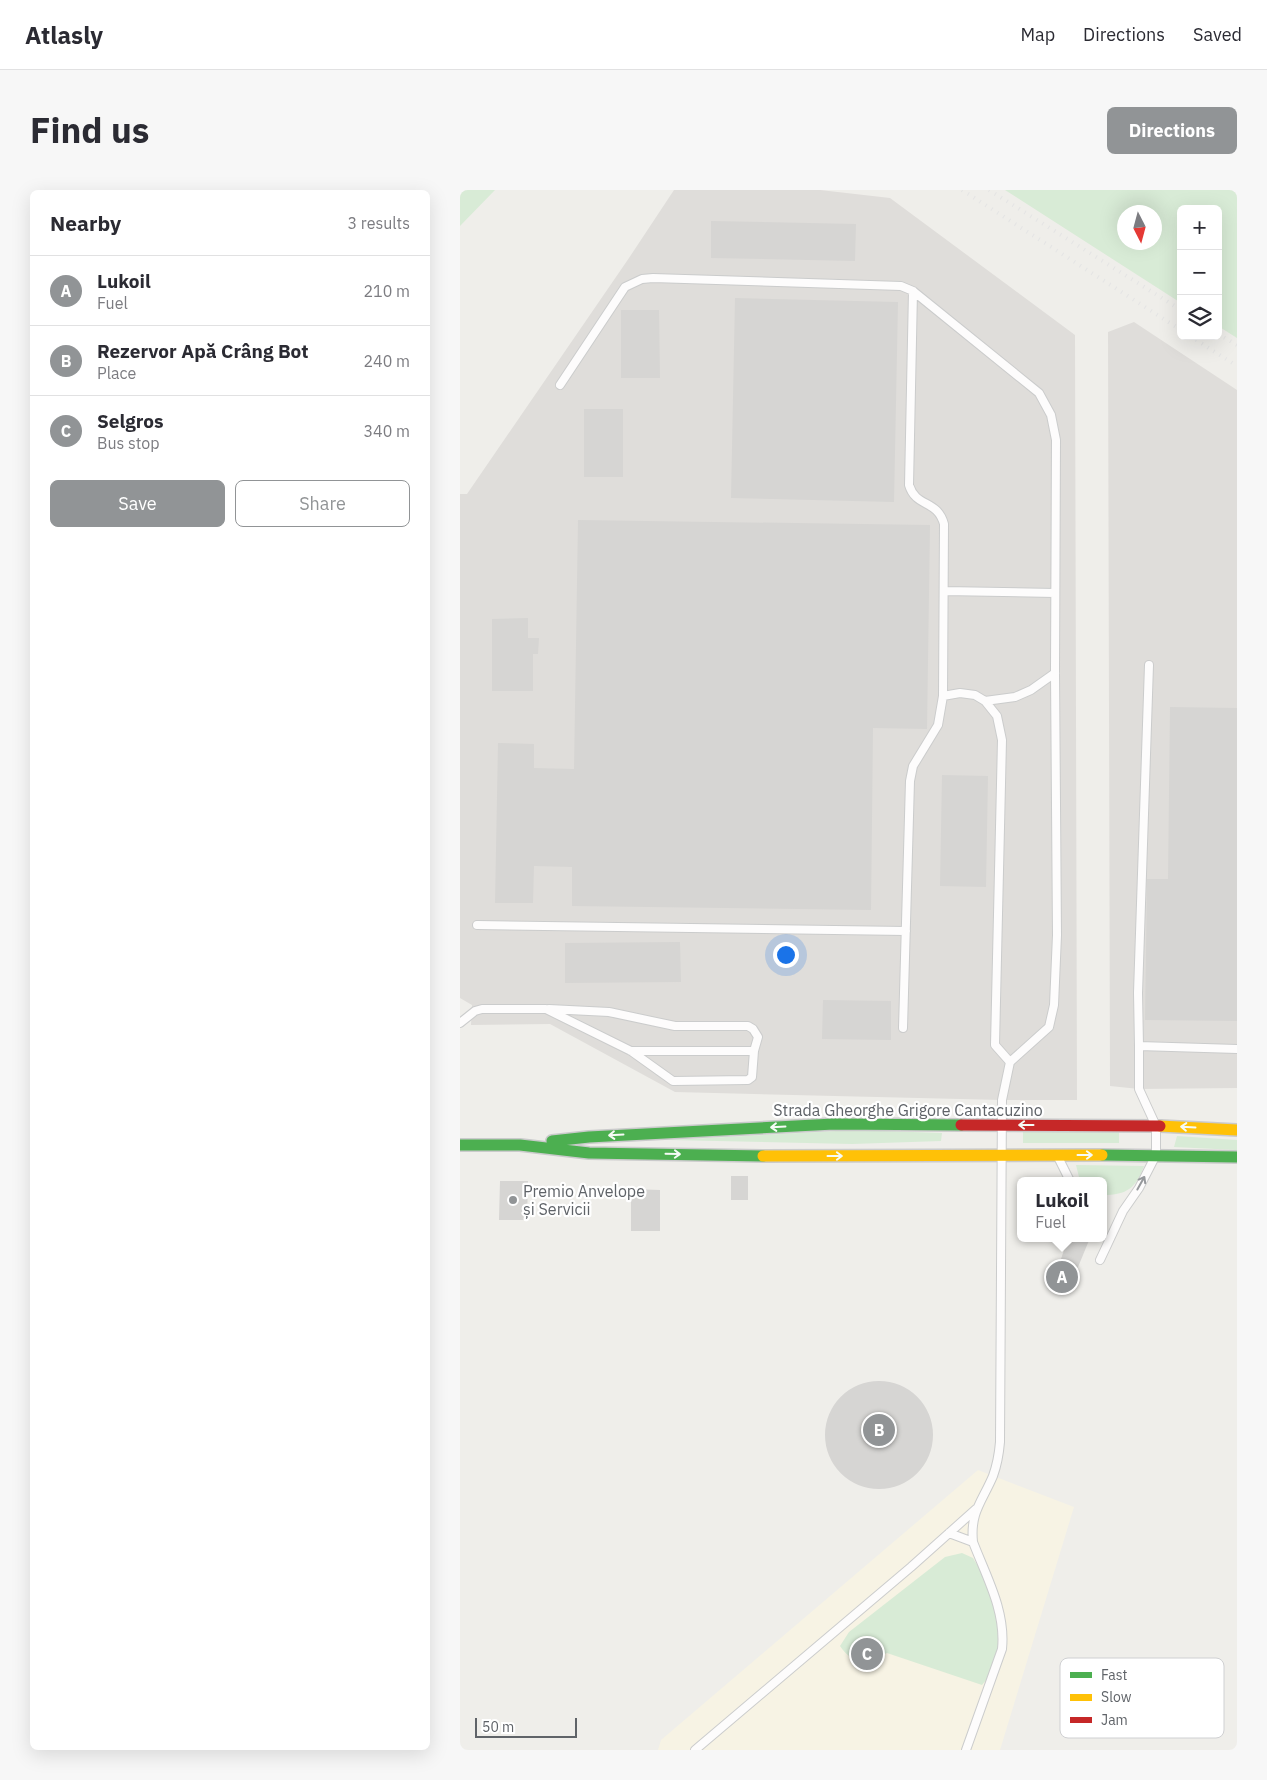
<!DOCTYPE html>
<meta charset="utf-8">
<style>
body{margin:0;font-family:"IBM Plex Sans",sans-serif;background:#f7f7f7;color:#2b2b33}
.controls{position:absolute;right:15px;top:15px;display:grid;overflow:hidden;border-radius:8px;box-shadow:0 5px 20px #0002}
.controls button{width:45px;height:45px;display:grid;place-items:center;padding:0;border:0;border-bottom:1px solid #e1e1e2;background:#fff;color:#2b2b33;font:25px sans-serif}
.compass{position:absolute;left:657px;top:15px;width:45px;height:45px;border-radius:50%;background:#fff;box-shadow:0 5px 20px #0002;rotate:174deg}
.scale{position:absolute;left:15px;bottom:12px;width:102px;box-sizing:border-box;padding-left:5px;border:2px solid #5f6368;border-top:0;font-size:14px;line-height:18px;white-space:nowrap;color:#5f6368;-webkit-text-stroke:4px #fff;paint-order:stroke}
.you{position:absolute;left:325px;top:764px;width:18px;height:18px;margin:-12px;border:4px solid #fff;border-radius:50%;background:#1a73e8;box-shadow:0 0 0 8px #1a73e833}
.badge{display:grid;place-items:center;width:32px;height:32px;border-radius:50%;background:#919496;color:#fff;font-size:16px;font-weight:700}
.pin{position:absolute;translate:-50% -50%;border:2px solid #fff;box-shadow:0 1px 5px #0006}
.popup{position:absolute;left:557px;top:987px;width:90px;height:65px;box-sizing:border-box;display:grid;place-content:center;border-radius:8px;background:#fff;filter:drop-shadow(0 1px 4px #0005);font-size:16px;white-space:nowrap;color:#7c7c81}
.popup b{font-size:19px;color:#2b2b33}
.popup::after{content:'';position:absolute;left:50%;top:100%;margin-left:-10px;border:10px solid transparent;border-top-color:#fff}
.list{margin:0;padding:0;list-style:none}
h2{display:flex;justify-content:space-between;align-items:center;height:65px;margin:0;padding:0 20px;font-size:21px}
h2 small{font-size:16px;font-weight:400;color:#7c7c81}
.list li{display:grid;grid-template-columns:32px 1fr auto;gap:15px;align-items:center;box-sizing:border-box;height:70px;padding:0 20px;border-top:1px solid #e1e1e2}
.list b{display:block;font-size:19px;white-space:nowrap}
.list p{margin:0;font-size:16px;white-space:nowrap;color:#7c7c81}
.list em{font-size:16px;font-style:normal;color:#7c7c81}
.actions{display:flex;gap:10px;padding:15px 20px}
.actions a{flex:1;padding:11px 0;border:1px solid #919496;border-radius:8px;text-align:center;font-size:18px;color:#919496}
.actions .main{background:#919496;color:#fff}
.icon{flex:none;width:28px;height:28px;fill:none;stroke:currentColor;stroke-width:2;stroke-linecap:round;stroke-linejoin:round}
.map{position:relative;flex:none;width:777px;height:1560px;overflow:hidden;border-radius:8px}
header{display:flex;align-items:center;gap:30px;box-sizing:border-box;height:70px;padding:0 25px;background:#fff;border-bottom:1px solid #e1e1e2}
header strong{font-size:24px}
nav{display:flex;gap:28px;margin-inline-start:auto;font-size:18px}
.intro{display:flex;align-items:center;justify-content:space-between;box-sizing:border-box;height:120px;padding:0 30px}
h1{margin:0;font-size:35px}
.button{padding:12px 22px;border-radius:8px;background:#919496;color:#fff;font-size:18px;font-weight:700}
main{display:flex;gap:30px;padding:0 30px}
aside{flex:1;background:#fff;border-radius:8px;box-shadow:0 5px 20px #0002}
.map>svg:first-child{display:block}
</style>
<header>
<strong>Atlasly</strong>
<nav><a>Map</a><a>Directions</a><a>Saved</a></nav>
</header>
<div class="intro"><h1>Find us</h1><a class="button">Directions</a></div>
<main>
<aside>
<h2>Nearby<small>3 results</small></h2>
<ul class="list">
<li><span class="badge">A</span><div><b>Lukoil</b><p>Fuel</p></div><em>210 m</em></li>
<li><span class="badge">B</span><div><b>Rezervor Apă Crâng Bot</b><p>Place</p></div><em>240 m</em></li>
<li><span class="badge">C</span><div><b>Selgros</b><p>Bus stop</p></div><em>340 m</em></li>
</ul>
<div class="actions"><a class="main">Save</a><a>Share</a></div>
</aside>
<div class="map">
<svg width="777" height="1560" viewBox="0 0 777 1560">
<rect width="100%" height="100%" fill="#efeeea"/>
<path fill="#f7f3e4" d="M518,1280L614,1317L540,1560H198L201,1550Z"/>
<path fill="#dfddda" d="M214,0H360L430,8L615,145L617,910H542L215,902L90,834L11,835L12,815L0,808V304H7L169,68Z
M674,132L777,200V898L679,899L650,896L648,142Z"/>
<path fill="#d8ebd6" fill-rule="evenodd" d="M0,0H35L0,36Z
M545,0H777V148L758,136V19H721V113ZM664,22H694V52H664Z
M395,940L482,943L481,951L392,954L210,950Z
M563,941H659V953H563Z
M717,946L777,950V960L714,957Z
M616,975L684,976C676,998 667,1005 643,1005V991H620Z
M502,1363L513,1368L525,1388L536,1425L539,1441L538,1457L527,1489L522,1495L427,1463C408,1471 393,1476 380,1456L389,1442L485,1367Z"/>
<path fill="#d6d5d3" d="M251,31L396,34L395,71L251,68Z
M275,108L438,112L434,312L271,308Z
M161,120H199L200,188H161Z
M124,219H163V287H124Z
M118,330L470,335L467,539L413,538L411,720L112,716V677L74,676L73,713H35L38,553L74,554V578L114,579Z
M68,428V448H79L78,464H73V501H32V429Z
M710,517L777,518V831L685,830L687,689H708Z
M482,585L528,586L526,697L480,696Z
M220,752L221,792L105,793V753Z
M363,810L431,811V850L362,849Z
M271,986H288V1010H271Z
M40,991H68L67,1030H39Z
M171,999L200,1000V1041H171Z
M608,1048H630L616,1082L619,1083L612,1100L586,1091L593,1073L599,1075Z
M365 1245a54 54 0 1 1 108 0a54 54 0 1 1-108 0Z"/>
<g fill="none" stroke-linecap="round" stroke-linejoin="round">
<defs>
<path id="lane" d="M453,101L449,295C456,318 477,309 484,334L483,506
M100,195L165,97L182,89L193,88L441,96L453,101L579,203L591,225L596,250L595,483L597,745L594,815L589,837L550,872L542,910L540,1252C539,1264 537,1275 533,1286C522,1312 510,1322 513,1352C526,1386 546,1421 542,1459L506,1560
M484,401L595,403
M689,475L678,803L679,856L777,859
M525,511L555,507L571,500L595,483
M17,735L446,741
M89,819L149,822L215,836H288L293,839L298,847L294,861
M0,833L15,821L22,819H86L171,861L213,891L288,890L292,887L294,861H171
M443,838L450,591L453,576L478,535L483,506L500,503L515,505L525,511L537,526L542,550L535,855L550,872
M598,967L610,991
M597,1050L598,1048
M640,1070L663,1021L679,998L696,965V936L679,899V856
M489,1343L513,1352
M235,1560L451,1377L516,1319"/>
<path id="fast" d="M92,951L129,947L374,934L501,935
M0,955H60L129,963L303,966
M642,965L777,967"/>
<path id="slow" d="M700,936L777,940
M303,966L642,965"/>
<path id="jam" d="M501,935L700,936"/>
</defs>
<use href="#lane" stroke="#cbcccc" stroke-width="10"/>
<use href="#fast" stroke="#cacacb" stroke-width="14"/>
<use href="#slow" stroke="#cacacb" stroke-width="14"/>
<use href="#jam" stroke="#cacacb" stroke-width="14"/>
<use href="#lane" stroke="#fdfcfc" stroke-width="8"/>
<use href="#fast" stroke="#4caf50" stroke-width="11"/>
<use href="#slow" stroke="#ffc107" stroke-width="11"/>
<use href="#jam" stroke="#c62828" stroke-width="11"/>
<path stroke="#e4e4e4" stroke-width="4" stroke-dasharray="1 6" stroke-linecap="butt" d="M502,0L721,140
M529,0L721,120
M758,144L777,155
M730,146L777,176"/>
</g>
<defs><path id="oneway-shaft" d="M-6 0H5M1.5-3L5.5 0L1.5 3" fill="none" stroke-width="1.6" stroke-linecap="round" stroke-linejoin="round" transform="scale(1.25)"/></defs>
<g stroke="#f6fbf6">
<use href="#oneway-shaft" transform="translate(566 935) rotate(-180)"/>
<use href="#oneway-shaft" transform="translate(318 937) rotate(177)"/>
<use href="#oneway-shaft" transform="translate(728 937) rotate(-177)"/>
<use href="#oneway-shaft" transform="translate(156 945) rotate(177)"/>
<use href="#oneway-shaft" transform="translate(213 964) rotate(1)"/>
<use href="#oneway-shaft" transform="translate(625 965)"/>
<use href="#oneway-shaft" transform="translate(375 966)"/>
</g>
<use stroke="#96999c" href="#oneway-shaft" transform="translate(681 993) rotate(-61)"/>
<circle fill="#919496" stroke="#fff" stroke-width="2" cx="53" cy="1010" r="5"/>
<g text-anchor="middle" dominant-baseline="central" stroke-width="4.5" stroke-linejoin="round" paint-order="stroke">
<g font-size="16" fill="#5f6368" stroke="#fff">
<text x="448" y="920">Strada Gheorghe Grigore Cantacuzino</text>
</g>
<g font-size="16" fill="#5f6368" stroke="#fff" text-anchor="start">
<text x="63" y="1001">Premio Anvelope<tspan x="63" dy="18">și Servicii</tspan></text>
</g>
</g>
<rect x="600" y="1468" width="164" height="80" rx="8" fill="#fff" stroke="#cfd0d2" stroke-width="1"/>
<rect x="610" y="1482" width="22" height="6" fill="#4caf50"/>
<rect x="610" y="1504" width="22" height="7" fill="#ffc107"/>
<rect x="610" y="1527" width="22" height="6" fill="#c62828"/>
<g font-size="14" fill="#5f6368">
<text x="641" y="1490">Fast</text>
<text x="641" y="1512">Slow</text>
<text x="641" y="1535">Jam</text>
</g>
</svg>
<div class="controls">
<button>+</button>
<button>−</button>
<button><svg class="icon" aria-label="layers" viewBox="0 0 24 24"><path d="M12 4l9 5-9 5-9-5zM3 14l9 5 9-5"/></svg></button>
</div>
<svg class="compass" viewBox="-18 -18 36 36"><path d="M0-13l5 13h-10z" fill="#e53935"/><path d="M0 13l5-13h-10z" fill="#7c7c81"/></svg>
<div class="scale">50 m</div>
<div class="you"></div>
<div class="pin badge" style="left:602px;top:1087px">A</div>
<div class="popup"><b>Lukoil</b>Fuel</div>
<div class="pin badge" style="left:419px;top:1240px">B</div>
<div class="pin badge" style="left:407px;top:1464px">C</div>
</div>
</main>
